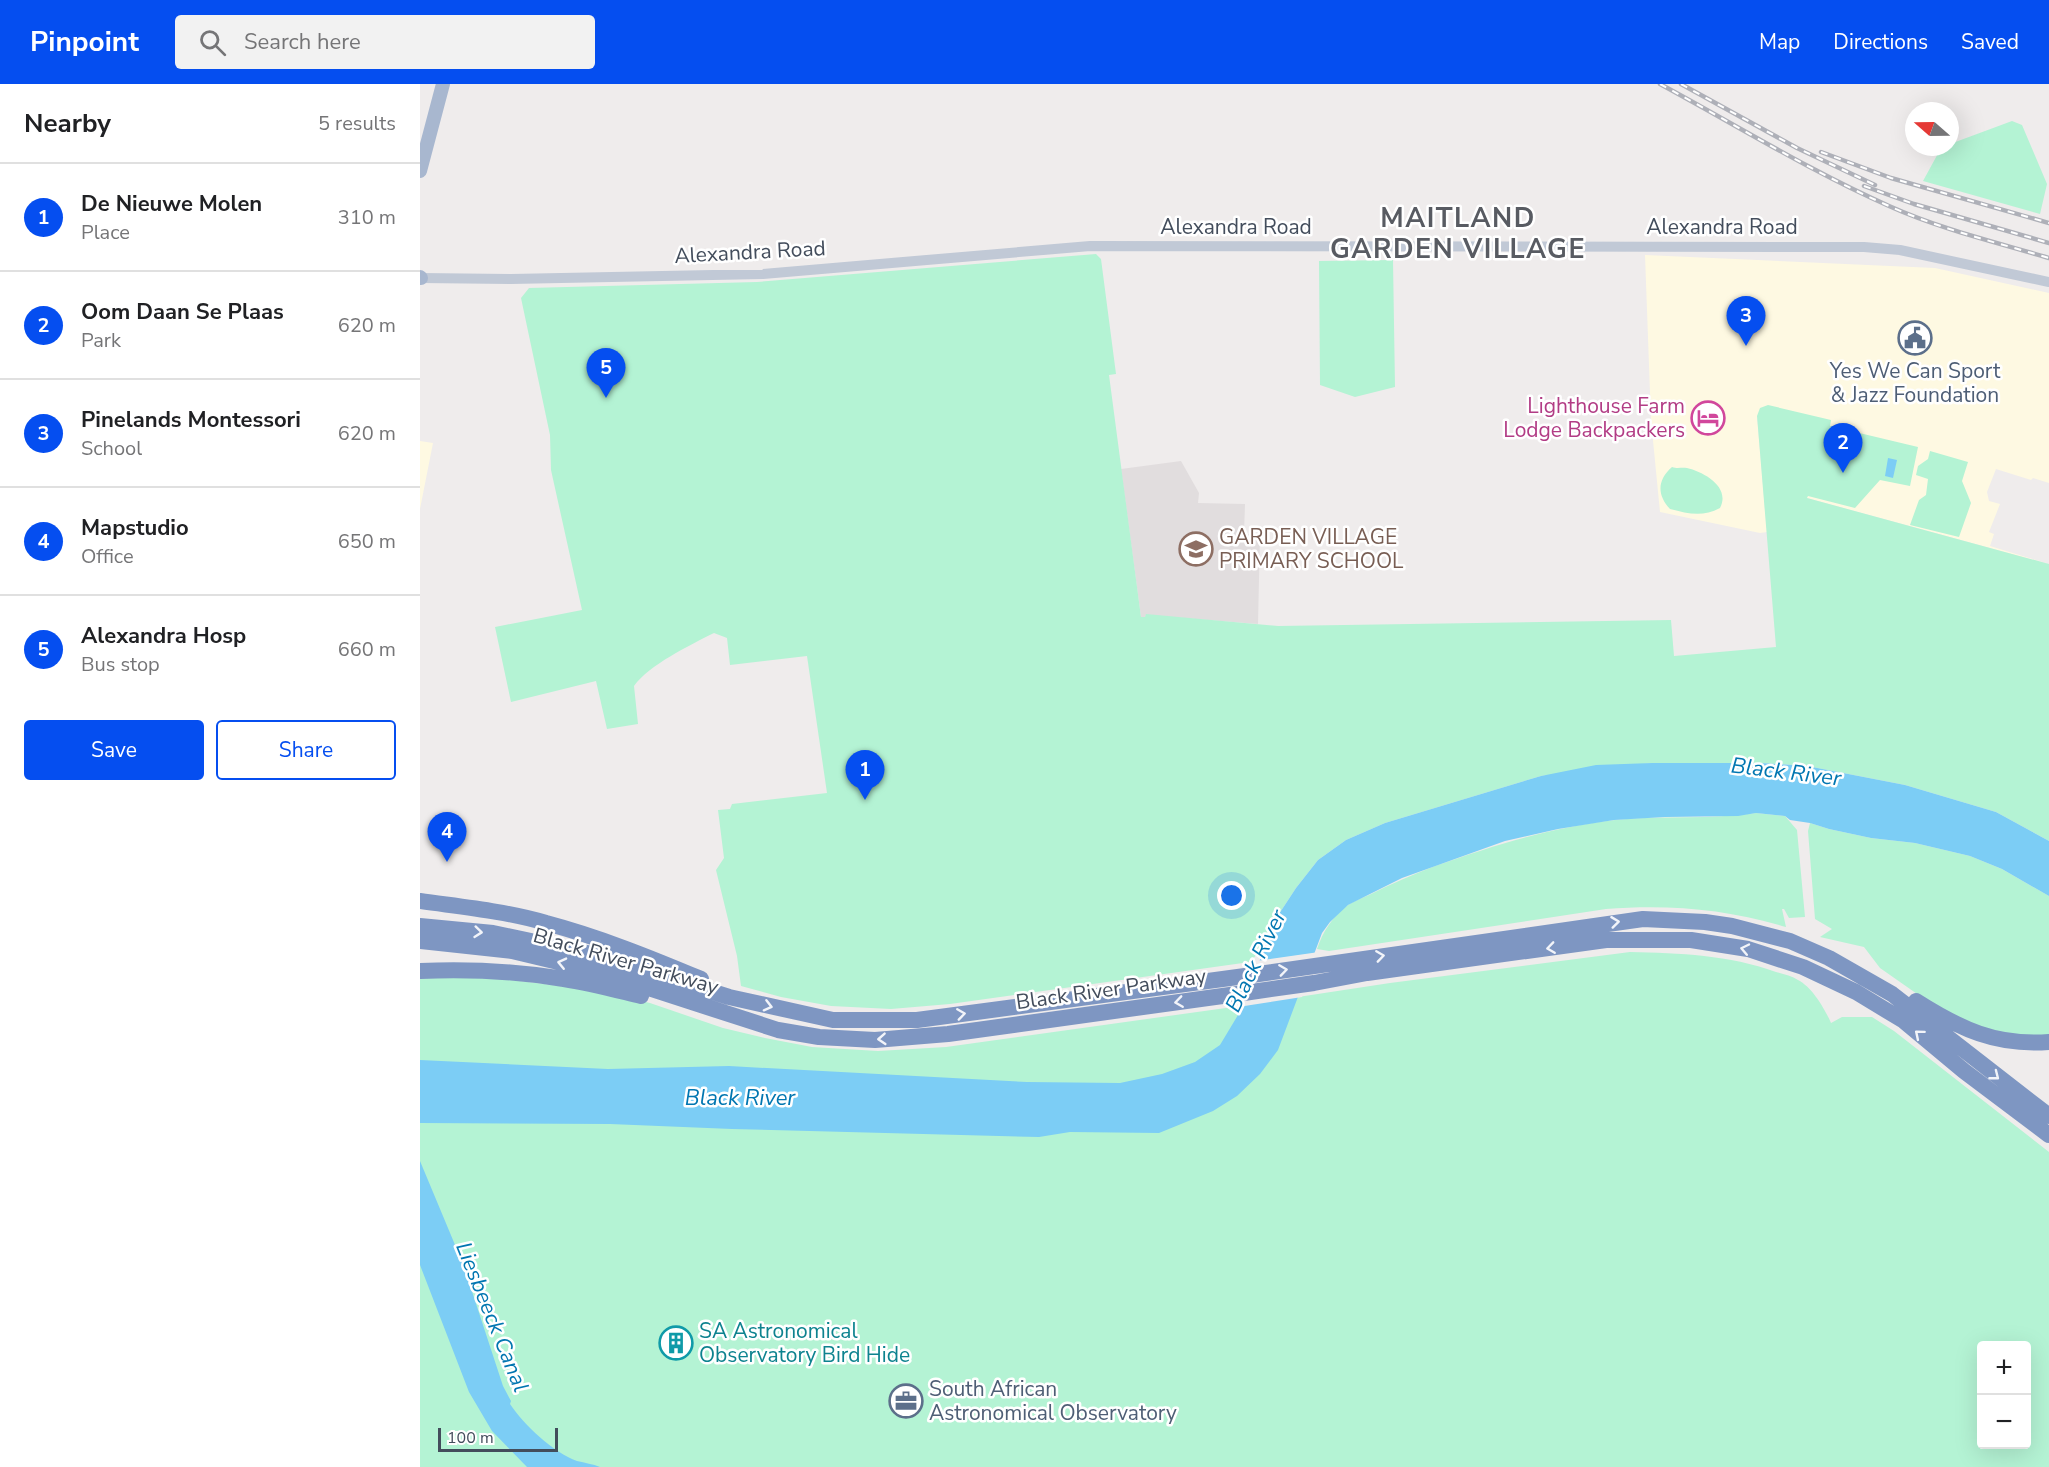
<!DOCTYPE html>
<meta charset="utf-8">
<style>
body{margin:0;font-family:"Nunito Sans",sans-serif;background:#f2f2f2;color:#202124}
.controls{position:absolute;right:18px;bottom:18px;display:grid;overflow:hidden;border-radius:6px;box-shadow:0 6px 24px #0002}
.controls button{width:54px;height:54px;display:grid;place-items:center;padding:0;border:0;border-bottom:2px solid #e0e0e0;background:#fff;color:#202124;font:30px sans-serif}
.compass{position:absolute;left:1485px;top:18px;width:54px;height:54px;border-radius:50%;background:#fff;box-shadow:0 6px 24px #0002;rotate:290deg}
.scale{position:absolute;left:18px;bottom:15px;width:120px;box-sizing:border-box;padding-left:6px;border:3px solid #434d5c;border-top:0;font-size:16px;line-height:21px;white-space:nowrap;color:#434d5c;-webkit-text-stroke:4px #fff;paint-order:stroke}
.you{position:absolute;left:812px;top:812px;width:21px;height:21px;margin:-15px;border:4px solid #fff;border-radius:50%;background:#1a73e8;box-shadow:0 0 0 9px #1a73e833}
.badge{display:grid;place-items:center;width:39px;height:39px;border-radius:50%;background:#054ef0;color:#fff;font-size:20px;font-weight:700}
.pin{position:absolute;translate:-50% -50px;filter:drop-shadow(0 2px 3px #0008)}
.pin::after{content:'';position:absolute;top:32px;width:21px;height:18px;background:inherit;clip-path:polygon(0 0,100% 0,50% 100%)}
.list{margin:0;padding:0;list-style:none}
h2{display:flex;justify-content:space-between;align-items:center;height:78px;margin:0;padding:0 24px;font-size:26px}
h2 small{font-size:20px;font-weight:400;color:#757577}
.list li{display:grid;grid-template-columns:39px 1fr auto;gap:18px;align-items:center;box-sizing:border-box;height:108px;padding:0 24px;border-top:2px solid #e0e0e0}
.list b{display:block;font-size:22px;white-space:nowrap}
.list p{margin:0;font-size:20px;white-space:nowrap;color:#757577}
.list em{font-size:20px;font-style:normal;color:#757577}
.actions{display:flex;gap:12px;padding:18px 24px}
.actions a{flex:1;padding:14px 0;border:2px solid #054ef0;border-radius:6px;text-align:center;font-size:21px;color:#054ef0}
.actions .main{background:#054ef0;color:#fff}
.icon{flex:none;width:33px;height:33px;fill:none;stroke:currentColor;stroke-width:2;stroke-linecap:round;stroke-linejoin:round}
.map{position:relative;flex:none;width:1629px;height:1383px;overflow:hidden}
header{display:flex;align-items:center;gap:36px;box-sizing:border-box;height:84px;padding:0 30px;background:#054ef0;color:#fff}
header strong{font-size:28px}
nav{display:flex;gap:33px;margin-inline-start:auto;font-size:21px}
.search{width:420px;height:54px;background:#f2f2f2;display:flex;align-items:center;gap:15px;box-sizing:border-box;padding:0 21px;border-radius:6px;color:#757577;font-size:22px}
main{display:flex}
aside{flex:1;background:#fff}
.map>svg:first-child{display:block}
</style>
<header>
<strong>Pinpoint</strong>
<div class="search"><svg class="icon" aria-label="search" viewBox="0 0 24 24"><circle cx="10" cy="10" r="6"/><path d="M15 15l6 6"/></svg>Search here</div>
<nav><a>Map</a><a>Directions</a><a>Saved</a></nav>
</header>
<main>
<aside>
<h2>Nearby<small>5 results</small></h2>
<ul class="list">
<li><span class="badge">1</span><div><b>De Nieuwe Molen</b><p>Place</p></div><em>310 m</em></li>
<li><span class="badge">2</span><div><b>Oom Daan Se Plaas</b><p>Park</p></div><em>620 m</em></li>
<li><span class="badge">3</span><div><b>Pinelands Montessori</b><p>School</p></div><em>620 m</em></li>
<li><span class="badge">4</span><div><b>Mapstudio</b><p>Office</p></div><em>650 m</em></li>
<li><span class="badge">5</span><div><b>Alexandra Hosp</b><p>Bus stop</p></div><em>660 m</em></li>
</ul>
<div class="actions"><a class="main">Save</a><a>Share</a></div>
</aside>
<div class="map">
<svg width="1629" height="1383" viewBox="0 0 1629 1383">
<rect width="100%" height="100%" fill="#efecec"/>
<path fill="#fef9e2" d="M1225,171L1515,184L1629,209V399L1613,394L1611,396L1576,385L1567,408L1569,417L1580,420L1569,448L1574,450L1570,462L1629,480L1354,405L1337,332L1347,448L1340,449L1240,428L1231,336Z
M0,357L13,359L0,425Z"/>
<path fill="#e1ddde" d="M761,377L779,409L778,419L825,420L824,450H840L838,540L726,531L725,533H721L701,385Z"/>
<path fill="#b4f3d4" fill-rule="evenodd" d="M1592,37L1602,41L1627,100L1620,130L1503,97L1521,64L1530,63V60Z
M676,170L681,175L696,290L689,291L721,533H725L726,530L858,542L1251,536L1254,572L1356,563L1337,332L1340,324L1348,321L1411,336L1410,342L1498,363L1490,402L1460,396L1435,424L1388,412L1387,414L1629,480V757L1576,728L1485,701L1387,682L1341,679H1232L1121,692L965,739L926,756L898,776L876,804L857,833L846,860L830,878L530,920L471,925L411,922L361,913L321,902L317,872L296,786L304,774L298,726L310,725L312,720L407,709L387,572L310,581L307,554L294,549C270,561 229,581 214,602L218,640L187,645L176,597L91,618L75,543L162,526L131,386L130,351L101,214L109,204L337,198Z
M973,176L975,303L935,313L900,301L899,177Z
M1510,367L1548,378L1542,397L1551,419L1539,453L1490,441L1499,416L1506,411L1508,395L1496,391L1498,382L1508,375Z
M1252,383C1258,385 1261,383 1267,384C1284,388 1311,403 1300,424C1283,433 1269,430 1250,425C1237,411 1237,396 1252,383Z
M1336,729L1365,732L1377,746L1385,833L1369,834L1364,825H1362L1366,843C1307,825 1248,820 1186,825L909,867L897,865C903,847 913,832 928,821C934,817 942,814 949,811C971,800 992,791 1015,782C1078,760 1129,744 1195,736C1242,731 1291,736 1336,729Z
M1390,739L1409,745L1451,754L1495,759L1550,772L1582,785L1629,812V953H1600L1554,941L1510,919L1460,884L1444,863L1400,853L1412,845L1395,835L1388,747Z
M1210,868C1260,869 1309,871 1356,888C1363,890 1372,892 1378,896C1392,903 1405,925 1411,939L1422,933H1452L1474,947L1629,1068V1383H0V893L59,892L180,907L230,919L303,944L345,954L392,963L458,967L526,963L813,923L970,899ZM1562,1262H1606V1360H1562Z"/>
<path fill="#7ccdf5" d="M1468,374L1477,376L1473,394L1465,392Z
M1232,679H1341L1387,682L1485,701L1576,728L1629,757V812L1582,785L1550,772L1495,759L1451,754L1409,745L1390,739L1370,736L1365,732L1336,729L1318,732L1245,733L1194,736L1138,745L1085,757L982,794L928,821L910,838L902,849L858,966L840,990L817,1012L793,1027L739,1049L650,1048L619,1053L312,1045L190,1040L0,1039V976L188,985L309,982L607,998L700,999L742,990L775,978L800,961L818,931L857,833L876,804L898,776L926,756L965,739L1121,692L1176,681Z
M0,1077L43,1180L83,1302L91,1317L90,1320C103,1340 134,1369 157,1377C165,1379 173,1380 180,1383H107L72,1347L49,1308L0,1181Z"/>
<path fill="#efecec" d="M899,868L882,913L818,923L836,877Z"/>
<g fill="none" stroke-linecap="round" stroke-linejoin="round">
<path stroke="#c1c9d6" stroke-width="10" d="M0,194L91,195L343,190L670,162L1444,163L1480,166L1629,198"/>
<path stroke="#a8b7cf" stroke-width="14" d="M0,87L23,0
M0,193L1,194"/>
<path stroke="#7e96c2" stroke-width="16" d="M0,817C42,823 85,827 126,839C179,853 231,874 281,895
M0,842L73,849L172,870L309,913L413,936H497L825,892L1223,835L1285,838L1312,842L1370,857L1409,874L1472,910L1629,1032
M0,857L92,867L176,887L358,946L399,953L455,956L528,950L817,910L894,899L947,889L1186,856H1271L1328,865L1383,883L1436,908L1484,937L1544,987L1629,1051
M0,887C48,885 96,887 144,895C170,899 196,906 221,912
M1496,917C1540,945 1576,962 1629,958"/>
<defs>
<path id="rail" d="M1240,0C1316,41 1390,87 1469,122C1520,145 1575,158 1629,174
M1261,0L1377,64L1455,101
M1401,68L1471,94L1629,139
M1444,102L1494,120L1629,159"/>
</defs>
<use href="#rail" stroke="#aeb0b8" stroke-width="4.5"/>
<use href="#rail" stroke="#fff" stroke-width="2" stroke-dasharray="7" stroke-linecap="butt"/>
</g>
<defs><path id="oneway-chevron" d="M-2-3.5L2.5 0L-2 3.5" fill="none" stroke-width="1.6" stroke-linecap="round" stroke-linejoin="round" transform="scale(1.5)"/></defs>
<g stroke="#f2f4f9">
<use href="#oneway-chevron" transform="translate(1195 838) rotate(-7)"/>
<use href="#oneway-chevron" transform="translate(58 848) rotate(6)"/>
<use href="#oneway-chevron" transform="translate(1131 864) rotate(172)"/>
<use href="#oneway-chevron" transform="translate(1325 865) rotate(-168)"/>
<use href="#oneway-chevron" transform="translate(960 872) rotate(-8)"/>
<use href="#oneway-chevron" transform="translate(142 879) rotate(-167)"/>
<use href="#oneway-chevron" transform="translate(863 886) rotate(-8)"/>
<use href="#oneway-chevron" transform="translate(759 918) rotate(172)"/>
<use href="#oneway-chevron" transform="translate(348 922) rotate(14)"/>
<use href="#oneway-chevron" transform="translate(541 930) rotate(-8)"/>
<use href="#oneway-chevron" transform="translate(1499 950) rotate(-140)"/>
<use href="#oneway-chevron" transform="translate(462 955) rotate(176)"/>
<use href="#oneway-chevron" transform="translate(1575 992) rotate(38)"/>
</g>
<defs>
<symbol id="civic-ring" viewBox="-11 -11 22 22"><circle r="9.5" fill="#fff" stroke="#5c6f8a" stroke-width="1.5"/><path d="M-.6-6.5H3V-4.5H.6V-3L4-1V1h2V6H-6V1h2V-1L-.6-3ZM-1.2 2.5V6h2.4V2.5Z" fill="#5c6f8a"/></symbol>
<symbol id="hotel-ring" viewBox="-11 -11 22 22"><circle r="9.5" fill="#fff" stroke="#d1479c" stroke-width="1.5"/><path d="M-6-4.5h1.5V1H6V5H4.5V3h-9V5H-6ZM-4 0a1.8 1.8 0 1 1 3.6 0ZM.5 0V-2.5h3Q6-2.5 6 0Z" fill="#d1479c"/></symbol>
<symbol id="school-ring" viewBox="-11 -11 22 22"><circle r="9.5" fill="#fff" stroke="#8d6e63" stroke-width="1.5"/><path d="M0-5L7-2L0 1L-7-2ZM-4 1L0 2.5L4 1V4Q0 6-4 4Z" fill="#8d6e63"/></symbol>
<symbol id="building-ring" viewBox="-11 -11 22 22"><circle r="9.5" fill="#fff" stroke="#0f9aa8" stroke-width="1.5"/><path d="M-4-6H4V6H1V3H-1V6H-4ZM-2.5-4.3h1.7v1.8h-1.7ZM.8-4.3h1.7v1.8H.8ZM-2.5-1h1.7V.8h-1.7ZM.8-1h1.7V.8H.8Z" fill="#0f9aa8"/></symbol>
<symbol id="office-ring" viewBox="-11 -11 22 22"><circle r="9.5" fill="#fff" stroke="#5c6f8a" stroke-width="1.5"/><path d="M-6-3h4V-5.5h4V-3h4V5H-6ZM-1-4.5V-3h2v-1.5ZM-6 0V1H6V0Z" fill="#5c6f8a"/></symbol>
</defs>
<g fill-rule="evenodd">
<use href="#civic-ring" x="1476" y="235" width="38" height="38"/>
<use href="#hotel-ring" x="1269" y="315" width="38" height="38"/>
<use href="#school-ring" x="757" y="446" width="38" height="38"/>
<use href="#building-ring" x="237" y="1240" width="38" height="38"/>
<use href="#office-ring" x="467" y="1298" width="38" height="38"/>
</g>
<g text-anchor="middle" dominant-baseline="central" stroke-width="5" stroke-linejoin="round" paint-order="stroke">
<g font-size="21" fill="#434d5c" stroke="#fff">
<text x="816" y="143">Alexandra Road</text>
<text x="1302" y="143">Alexandra Road</text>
<text transform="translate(330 168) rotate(-3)">Alexandra Road</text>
<text transform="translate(206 877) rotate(16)">Black River Parkway</text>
<text transform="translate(691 905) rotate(-8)">Black River Parkway</text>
</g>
<g font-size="21" fill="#4e5e75" stroke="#fff">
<text x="1495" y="287">Yes We Can Sport<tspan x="1495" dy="24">&amp; Jazz Foundation</tspan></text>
<text x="509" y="1305" text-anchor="start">South African<tspan x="509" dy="24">Astronomical Observatory</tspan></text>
</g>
<g font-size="21" fill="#b23c85" stroke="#fff" text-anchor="end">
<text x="1265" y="322">Lighthouse Farm<tspan x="1265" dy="24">Lodge Backpackers</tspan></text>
</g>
<g font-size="21" fill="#785e54" stroke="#fff" text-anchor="start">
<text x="799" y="453">GARDEN VILLAGE<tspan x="799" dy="24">PRIMARY SCHOOL</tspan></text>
</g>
<g font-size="21" fill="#0d838f" stroke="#fff" text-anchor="start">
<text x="279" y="1247">SA Astronomical<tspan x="279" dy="24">Observatory Bird Hide</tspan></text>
</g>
<g font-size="22" font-style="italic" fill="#0076b1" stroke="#fff">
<text transform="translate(1366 688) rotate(7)">Black River</text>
<text transform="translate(836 877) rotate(-64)">Black River</text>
<text x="320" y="1014">Black River</text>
<text transform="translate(72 1233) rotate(68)">Liesbeeck Canal</text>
</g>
<g font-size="27" font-weight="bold" letter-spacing="1.5" fill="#585b62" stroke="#fff">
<text x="1038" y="134">MAITLAND<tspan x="1038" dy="31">GARDEN VILLAGE</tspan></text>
</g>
</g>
</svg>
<div class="controls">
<button>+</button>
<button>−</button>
</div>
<svg class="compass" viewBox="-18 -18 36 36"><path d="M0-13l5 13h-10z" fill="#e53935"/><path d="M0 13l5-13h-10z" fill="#757577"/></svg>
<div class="scale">100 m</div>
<div class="you"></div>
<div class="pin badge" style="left:445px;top:716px">1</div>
<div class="pin badge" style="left:1423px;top:389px">2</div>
<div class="pin badge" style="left:1326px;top:262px">3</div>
<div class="pin badge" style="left:27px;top:778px">4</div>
<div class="pin badge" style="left:186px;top:314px">5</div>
</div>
</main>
